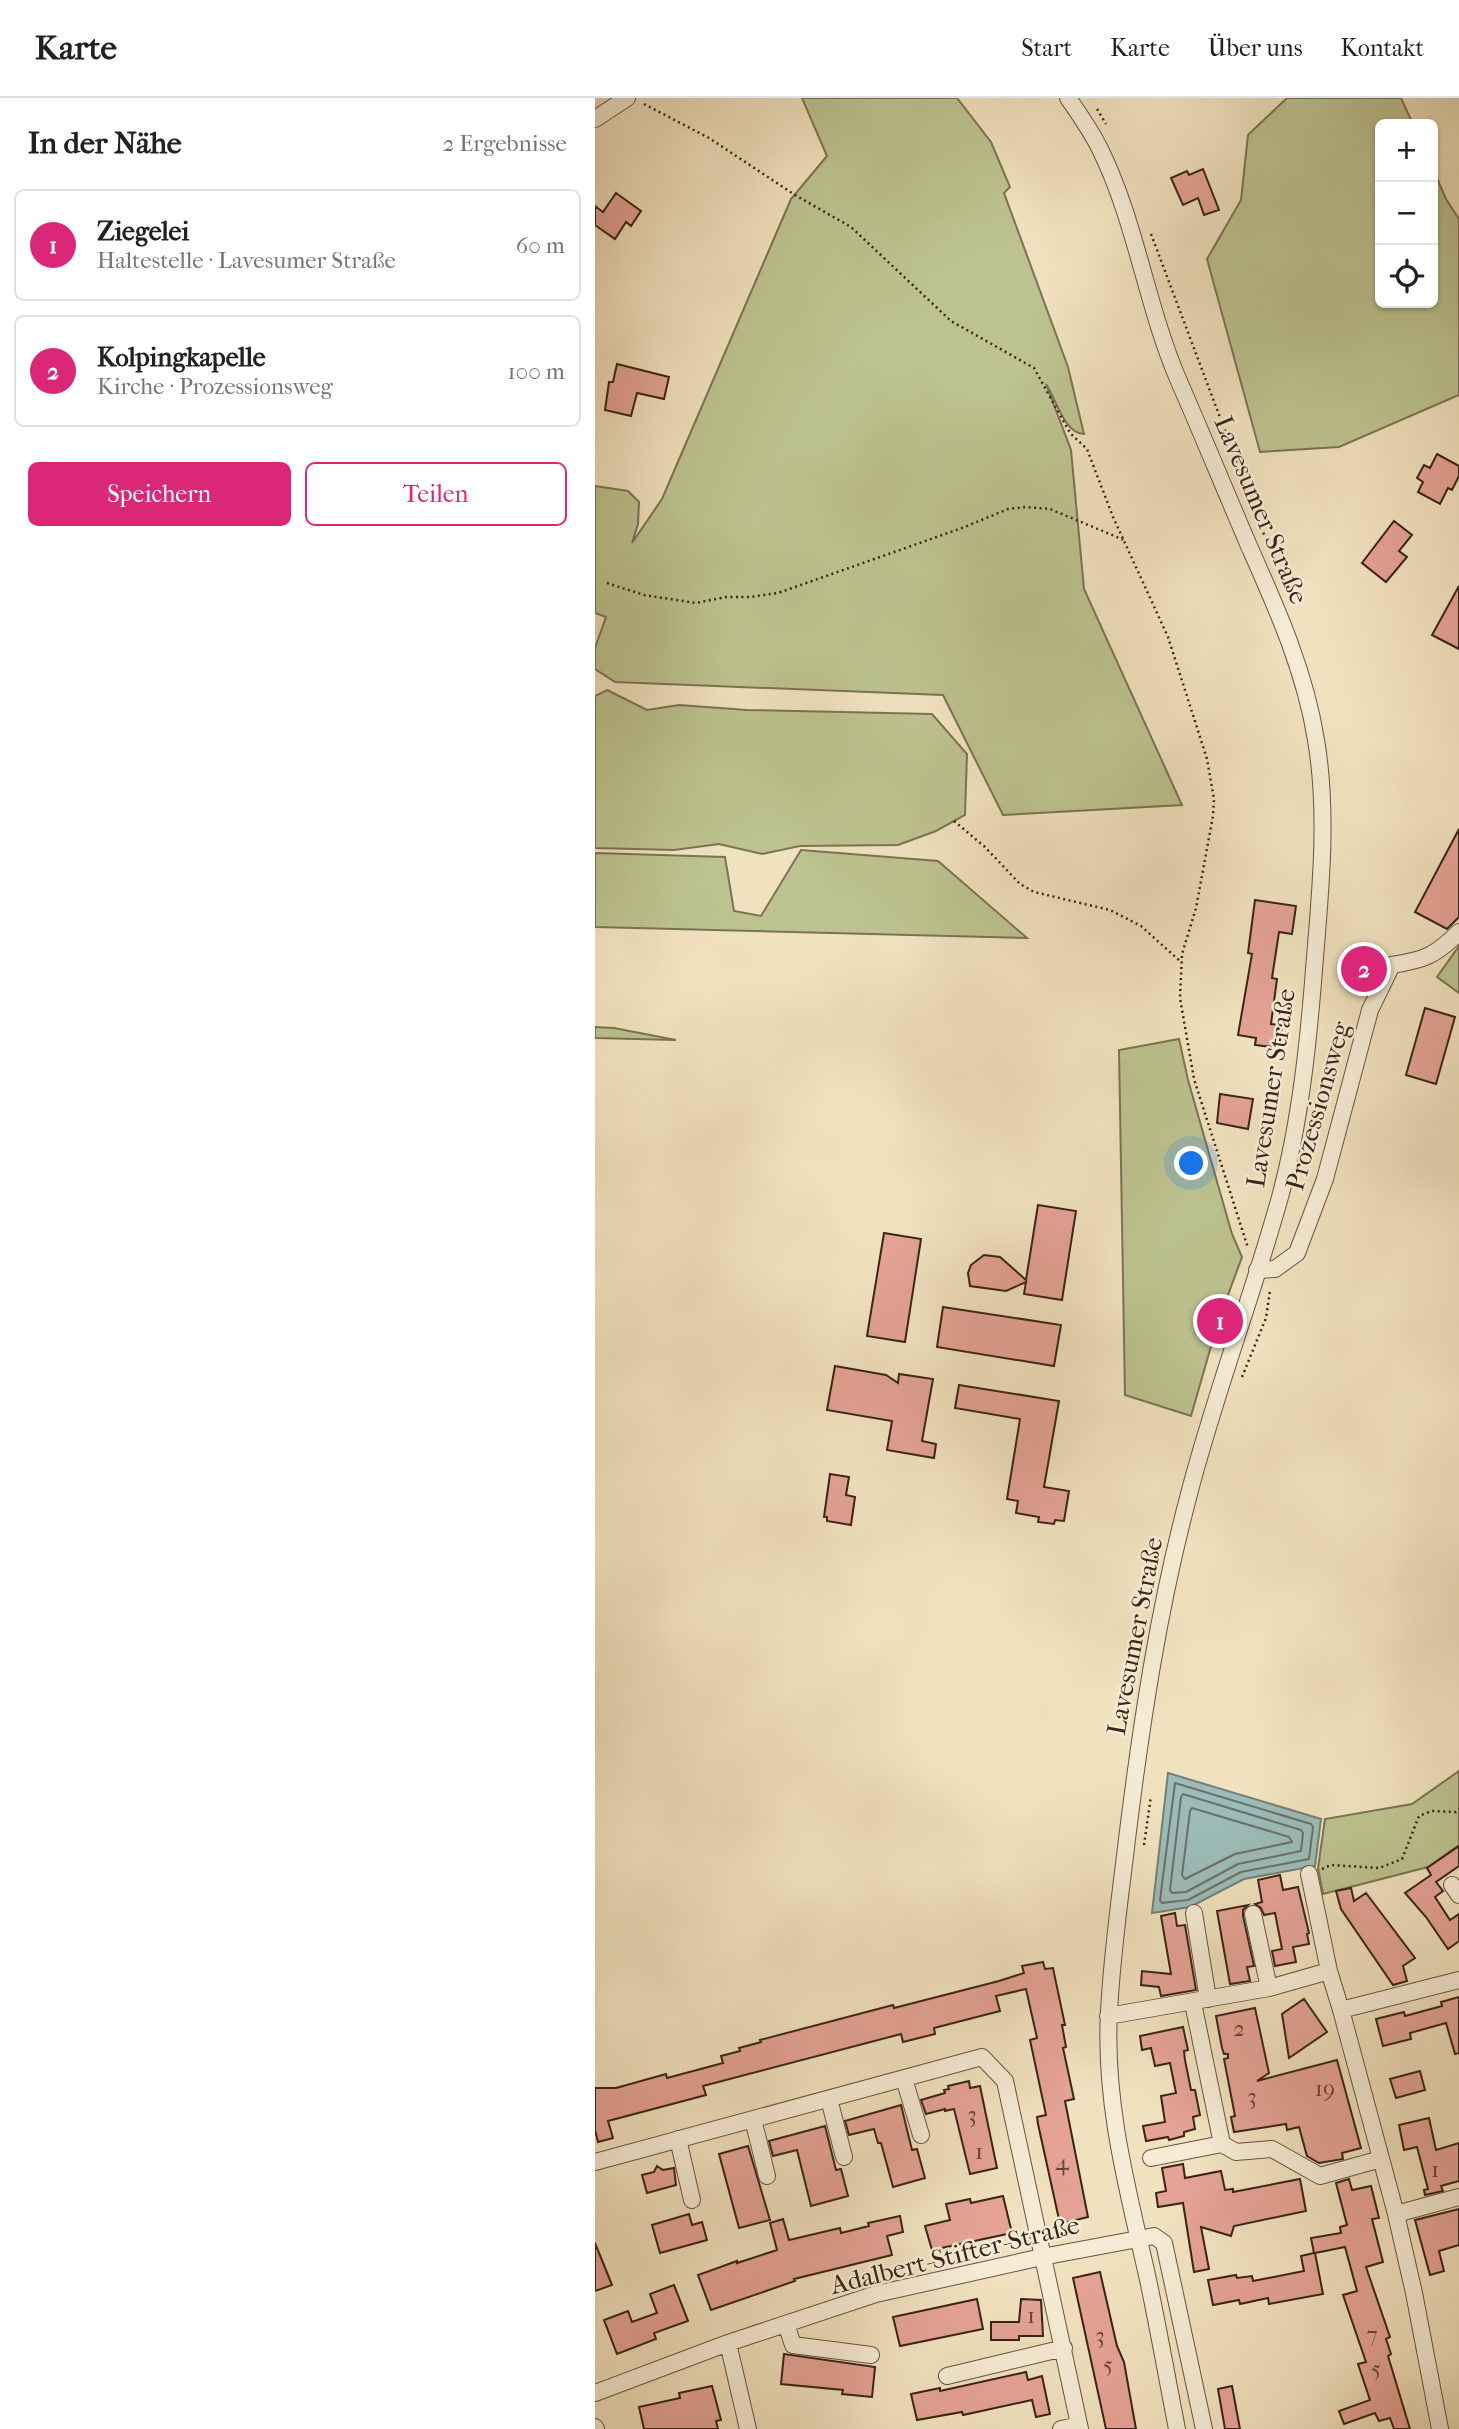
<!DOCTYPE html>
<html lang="de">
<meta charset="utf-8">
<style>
body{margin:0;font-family:"IM FELL French Canon",serif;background:#f6f6f6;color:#202124}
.controls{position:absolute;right:21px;top:21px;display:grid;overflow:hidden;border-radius:10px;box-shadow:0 2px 5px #0004}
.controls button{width:63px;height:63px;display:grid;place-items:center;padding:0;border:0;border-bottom:2px solid #e0e0e0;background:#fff;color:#202124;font:35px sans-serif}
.you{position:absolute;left:597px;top:1066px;width:24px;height:24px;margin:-18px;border:5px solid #fff;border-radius:50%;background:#1a73e8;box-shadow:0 0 0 10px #1a73e833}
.badge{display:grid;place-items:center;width:46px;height:46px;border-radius:50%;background:#db2777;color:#fff;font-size:23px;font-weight:700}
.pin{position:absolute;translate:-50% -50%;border:4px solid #fff;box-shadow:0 2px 7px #0006}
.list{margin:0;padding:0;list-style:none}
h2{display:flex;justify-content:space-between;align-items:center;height:91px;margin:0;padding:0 28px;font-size:30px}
h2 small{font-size:23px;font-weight:400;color:#757577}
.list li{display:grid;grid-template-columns:46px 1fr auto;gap:21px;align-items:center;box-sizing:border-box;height:112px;margin:0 14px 14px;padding:0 14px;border:2px solid #e0e0e0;border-radius:10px}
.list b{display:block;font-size:26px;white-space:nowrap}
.list p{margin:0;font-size:23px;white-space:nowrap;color:#757577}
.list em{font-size:23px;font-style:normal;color:#757577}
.actions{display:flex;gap:14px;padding:21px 28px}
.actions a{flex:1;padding:16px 0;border:2px solid #db2777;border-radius:10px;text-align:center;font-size:24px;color:#db2777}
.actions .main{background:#db2777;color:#fff}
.icon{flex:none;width:38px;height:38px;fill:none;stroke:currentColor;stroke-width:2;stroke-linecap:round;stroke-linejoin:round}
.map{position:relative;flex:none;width:864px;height:2331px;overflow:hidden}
header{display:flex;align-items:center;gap:42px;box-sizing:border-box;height:98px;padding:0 35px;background:#fff;border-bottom:2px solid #e0e0e0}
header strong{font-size:33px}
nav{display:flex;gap:38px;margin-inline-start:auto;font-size:24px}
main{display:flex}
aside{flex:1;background:#fff}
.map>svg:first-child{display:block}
</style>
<header>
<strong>Karte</strong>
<nav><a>Start</a><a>Karte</a><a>Über uns</a><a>Kontakt</a></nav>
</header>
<main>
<aside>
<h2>In der Nähe<small>2 Ergebnisse</small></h2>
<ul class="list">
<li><span class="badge">1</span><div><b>Ziegelei</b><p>Haltestelle · Lavesumer Straße</p></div><em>60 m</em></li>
<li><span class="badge">2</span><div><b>Kolpingkapelle</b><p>Kirche · Prozessionsweg</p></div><em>100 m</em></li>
</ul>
<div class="actions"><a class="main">Speichern</a><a>Teilen</a></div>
</aside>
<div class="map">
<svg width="864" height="2331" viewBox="0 0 864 2331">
<rect width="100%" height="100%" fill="#f1e2bf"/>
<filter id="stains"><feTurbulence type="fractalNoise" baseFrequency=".00286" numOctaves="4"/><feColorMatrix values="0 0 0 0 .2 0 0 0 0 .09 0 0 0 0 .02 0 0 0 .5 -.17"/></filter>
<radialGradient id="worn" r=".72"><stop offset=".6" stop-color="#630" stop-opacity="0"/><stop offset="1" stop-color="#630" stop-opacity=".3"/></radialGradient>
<path fill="#bcc390" stroke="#7b7354" stroke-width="2" d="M207,0H362L396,44L415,89L409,95L473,269L489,336C469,336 461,300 451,286L476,352L489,491L587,707L408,717L348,597L20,584L0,571V550L11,519L0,515V388L33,393L44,404L43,426L37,445L67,401L196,101L232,58Z
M692,0H806L818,26H785V205H838V71L851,101L864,121V297L744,349L665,354L612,161L646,102L653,37Z
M12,592L52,612L84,607L152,612L337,616L372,656L370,717L341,733L303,747L205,748L167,756L124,746L79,752L0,750V598Z
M206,752L343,763L432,840L0,829V755L130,759L139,813L166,818Z
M864,848V895L842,879Z
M0,929L19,930L81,942L0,940Z
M584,941L593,982L637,1136L647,1159L623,1224L596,1318L530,1297L524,952Z
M864,1673V1747L833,1769L728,1796L723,1770L730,1721L817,1706Z"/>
<path fill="#9cbcb9" stroke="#757f78" stroke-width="2" d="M573,1675L726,1721L720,1768L649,1781L595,1809L557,1815Z"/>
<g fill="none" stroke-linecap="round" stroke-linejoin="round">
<path stroke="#6b7068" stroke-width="2" d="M580,1685L716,1726L718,1729L714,1761L646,1774L593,1802L567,1805L565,1802Z
M588,1696L706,1732L708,1735L706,1753L643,1766L591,1794L577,1795L575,1792L586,1699Z
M597,1710L694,1739L697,1744L640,1756L590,1781L587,1777L595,1713Z"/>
</g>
<path fill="#e5a395" stroke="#3a2317" stroke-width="2" d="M608,71L624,112L609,117L603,100L588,107L576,80L592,73L594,77Z
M21,95L46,113L36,128L31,124L20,141L0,127V108L8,114Z
M22,266L74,279L69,301L42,295L36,318L10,312L14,284H18Z
M842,356L864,368V378L857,392L853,390L845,406L823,394L828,384L822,380L829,367L835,370Z
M799,423L817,437L804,453L812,459L791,484L767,465Z
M864,488V551L837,537Z
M864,731V819L852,831L820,814Z
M660,802L701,808L697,836L684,834L677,880L682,881L676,926L687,927L684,950L660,947L661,940L643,937L657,856L653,855Z
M830,910L860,919L841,986L811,977Z
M625,996L658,1001L653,1031L622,1025Z
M443,1107L481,1113L467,1202L429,1196L431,1184L411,1193L375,1188L373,1175L376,1167L389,1157L405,1159L431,1182Z
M289,1135L326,1141L310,1244L272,1238Z
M348,1209L466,1227L459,1268L342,1249Z
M240,1268L291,1277L303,1285L304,1276L338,1281L327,1343L341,1346L339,1360L292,1352L297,1323L232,1312Z
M364,1287L464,1303L449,1389L474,1393L469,1423L460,1422L459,1426L443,1424L444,1419L421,1415L423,1403L412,1401L425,1321L360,1310Z
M235,1376L254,1379L251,1397L260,1399L256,1427L232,1423V1419H229Z
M864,1748V1768L841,1784L848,1793L840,1799L855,1822L864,1816V1843L853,1851L831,1819L810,1795L836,1777L832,1770Z
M685,1777L688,1792L703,1789L714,1835L712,1836L714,1846L698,1849L701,1864L680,1868L677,1853L687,1851L680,1815L669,1817L666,1810L660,1806L667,1804L663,1782Z
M756,1790L759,1803L771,1795L820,1860L808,1868L812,1883L798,1887L746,1811L741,1793Z
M653,1807L648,1812V1818L659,1868L652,1869L655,1883L635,1886L622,1813Z
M580,1815L582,1828L590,1827L601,1892L566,1898L564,1889L546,1887L547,1873L576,1876L566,1818Z
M448,1864L450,1871L458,1870L470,1927H467L471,1949L468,1950L479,2001L470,2003L493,2119L465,2126L443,2026L442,2019L451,2017L435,1942L442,1940L431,1891L401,1898L405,1913L339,1930L340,1936L308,1944L306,1936L108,1988L111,1997L13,2023L18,2040L3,2044L0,2032V1990H21L71,1976L72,1980L128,1965L126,1958L145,1953L144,1950L166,1944L165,1942L298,1907L299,1910L404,1883L429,1875L427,1868Z
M864,1899V1955L860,1956L851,1925L815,1935L816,1941L788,1948L781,1921L809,1914L810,1918L847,1908L846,1904Z
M709,1901L732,1934L694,1960L687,1916Z
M660,1910L674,1975L662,1983L742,1962L766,2050L747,2055L748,2061L724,2065L712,2058L704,2029L692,2032L691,2026L639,2034L636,2019L640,2018L629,1961L633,1960V1956H629L627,1950L621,1918Z
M588,1929L593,1952L589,1953L590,1962L596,1992H600L605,2017L598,2019L600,2031L589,2034V2038L574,2042L573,2039L551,2043L548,2028L570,2024L566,1998L581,1995L575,1965L560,1968L556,1950L547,1952L545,1938Z
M825,1973L830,1992L801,2000L795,1981Z
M374,1983L375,1990L385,1988L402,2070L375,2076L359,2011L350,2013V2011L331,2016L326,2002L350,1995L349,1992L354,1991L353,1988Z
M306,2007L317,2052L322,2051L330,2080L298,2089L286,2045H283L279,2031L254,2037L250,2023Z
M834,2020L841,2052L864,2045V2083L846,2088L848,2093L830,2097L829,2092L833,2091L822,2049L809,2052L804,2027Z
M230,2028L241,2072L246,2071L253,2098L216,2108L202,2052L178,2058L174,2043Z
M153,2048L175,2122L144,2130L124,2056Z
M588,2066L590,2080L626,2073L630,2092L638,2091V2094L705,2081L711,2113L639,2128L636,2138L606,2129L614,2171L599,2174L588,2105L563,2109L561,2095L571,2093L567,2070Z
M62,2068L68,2072L79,2070L81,2087L52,2095L47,2077L59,2074Z
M754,2081L757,2092L776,2088L784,2120L777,2121L788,2164L771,2169L795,2239L791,2241L796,2256L793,2258L815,2331H799L795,2320L784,2323L780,2315L749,2326L744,2313L775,2302L763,2266L771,2264L748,2197L762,2193L750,2149L720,2155L728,2196L674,2206L673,2200L645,2206L644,2202L618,2207L613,2182L641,2177L642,2180L657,2178L658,2183L709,2173L706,2158L719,2155L716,2140L746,2135L745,2129L752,2127L741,2085Z
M408,2098L417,2135L337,2152L330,2128L355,2122L351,2106L375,2101L376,2105Z
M864,2111V2147L844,2153L849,2173L835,2177L820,2122Z
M94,2116L97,2127L107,2124L112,2142L65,2155L57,2127Z
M305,2118L308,2134L292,2138L297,2157L199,2181L200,2183L116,2212L103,2177L142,2163V2165L182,2152L175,2125L188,2121L194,2142L245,2130L246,2135L274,2128L273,2125Z
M0,2145L17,2187L0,2193Z
M505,2174L522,2248L529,2264L541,2331H511L478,2180Z
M79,2187L93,2223L59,2235L61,2241L22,2256L9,2222L33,2213L37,2224L62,2215L55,2196Z
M382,2201L388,2231L305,2248L298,2219Z
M426,2201L446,2202L448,2238H424V2242H396V2224H424Z
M189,2256L280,2269L277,2299L247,2296L248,2292L186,2286Z
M431,2274L433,2282L447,2278L455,2316L441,2319L437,2302L368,2317L367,2314L322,2322L316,2296L345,2290V2293Z
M117,2288L126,2322L121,2323L123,2331H49L44,2309L85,2300L84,2295Z
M637,2288L645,2331H630L623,2291Z"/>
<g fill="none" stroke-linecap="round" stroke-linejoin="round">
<defs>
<path id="minor" d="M473,0C485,17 496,33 505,51C541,124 551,206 583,281C607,336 630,392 654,448C682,511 710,573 721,642C733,713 726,788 720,859C714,939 706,1021 685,1099C657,1200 619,1298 593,1400C564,1509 547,1621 533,1733C526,1793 517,1853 514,1914C509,2004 532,2089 552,2177C563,2228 572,2280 582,2331
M0,21L32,0
M662,1172L680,1171L702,1155L730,1081L775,912L797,867C829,862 840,858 864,834
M714,1776L734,1873
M857,1787L864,1797
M599,1815L613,1901
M658,1816L674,1890
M598,1905L627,2046L641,2054L677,2051L725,2078L786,2061
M746,1912L801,2116L819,2195L845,2331
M513,1918L674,1890L734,1873L746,1912L864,1882
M309,1981L326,2037
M234,2001L249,2059
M158,2021L172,2078
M83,2041L97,2102
M556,2060L627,2046
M0,2064L387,1959L410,1983L485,2331
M801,2116L864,2099
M191,2226L198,2247L276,2257
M133,2245L153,2331
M352,2278L469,2250
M0,2295L133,2245L281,2196L447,2159L559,2138L569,2145L609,2331
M0,2329L1,2331
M466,2331L484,2327"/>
</defs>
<use href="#minor" stroke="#685341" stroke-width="18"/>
<path stroke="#3a2317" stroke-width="2.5" stroke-dasharray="2 3.5" stroke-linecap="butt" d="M49,6L114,40L200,97L256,129L356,223L439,270L475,335L492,351L518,419L573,539L612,661L619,701L618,718L601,810L587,856L585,900L599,981L653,1150
M502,11L511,26
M556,136L673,447
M12,485L49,497L101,505L131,499H155L183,495L367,430L413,411L431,409L455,411L529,442
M359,723L390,749L425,786L439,794L515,812L546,828L586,864
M647,1279L671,1220L675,1193
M549,1747L556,1698
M727,1771L736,1767L784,1770L807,1761L824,1718L837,1713L861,1714L864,1711"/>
<use href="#minor" stroke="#f6ecd5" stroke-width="16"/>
</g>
<g text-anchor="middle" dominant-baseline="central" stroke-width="5" stroke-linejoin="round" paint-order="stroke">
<g font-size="23" fill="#654336">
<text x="644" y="1930">2</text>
<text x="730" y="1990">19</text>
<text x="657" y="1998">3</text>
<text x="377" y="2016">3</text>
<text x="384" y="2053">1</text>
<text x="467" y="2064">4</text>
<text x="840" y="2071">1</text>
<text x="436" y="2217">1</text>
<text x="777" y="2236">7</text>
<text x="505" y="2237">3</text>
<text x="513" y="2266">5</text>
<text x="781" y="2270">5</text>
</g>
<g font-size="26" fill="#3a2317" stroke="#f6ecd5">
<text transform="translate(666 412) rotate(67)">Lavesumer Straße</text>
<text transform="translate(676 990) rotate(-81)">Lavesumer Straße</text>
<text transform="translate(723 1008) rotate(-74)">Prozessionsweg</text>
<text transform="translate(540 1538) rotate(-79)">Lavesumer Straße</text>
<text transform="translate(360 2157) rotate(-14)">Adalbert-Stifter-Straße</text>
</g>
</g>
<rect width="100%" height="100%" filter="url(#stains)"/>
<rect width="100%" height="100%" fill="url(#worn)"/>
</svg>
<div class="controls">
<button>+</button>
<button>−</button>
<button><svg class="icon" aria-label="locate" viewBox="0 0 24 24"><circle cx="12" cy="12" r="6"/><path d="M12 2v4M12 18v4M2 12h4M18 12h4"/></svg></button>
</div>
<div class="you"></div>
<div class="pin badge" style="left:625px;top:1223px">1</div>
<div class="pin badge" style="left:769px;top:871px">2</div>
</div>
</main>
